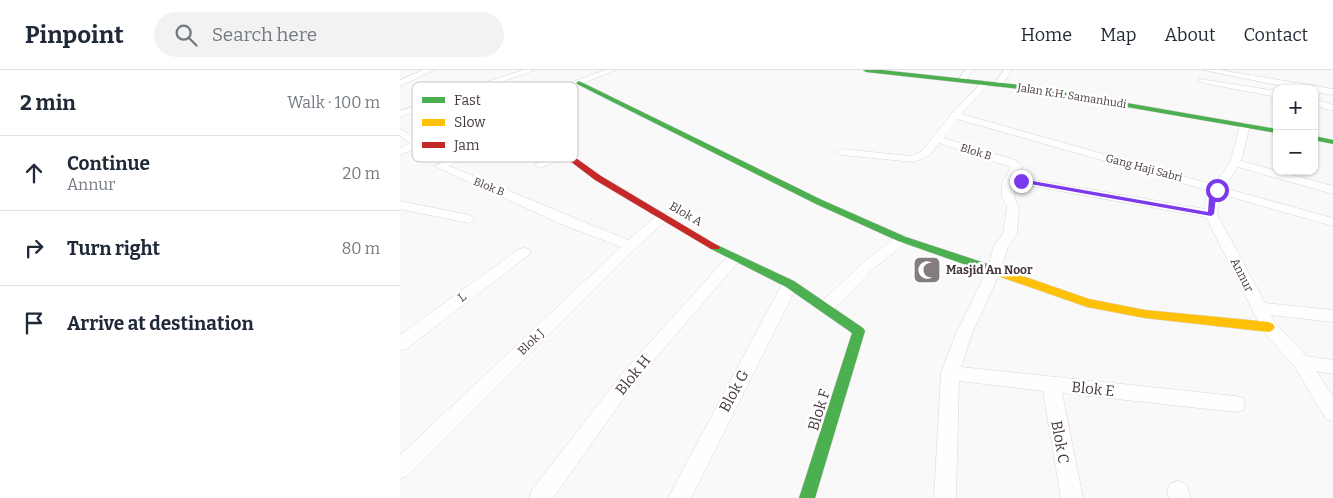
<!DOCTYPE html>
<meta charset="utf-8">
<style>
body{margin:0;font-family:Bitter,serif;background:#f2f2f3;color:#1f2937}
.controls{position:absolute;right:15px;top:15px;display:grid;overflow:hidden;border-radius:10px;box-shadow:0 1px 4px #0004}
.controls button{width:45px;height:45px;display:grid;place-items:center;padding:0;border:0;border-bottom:1px solid #e0e1e3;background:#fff;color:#1f2937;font:25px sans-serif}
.stop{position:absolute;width:15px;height:15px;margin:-11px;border:4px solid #7c3aed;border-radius:50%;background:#fff}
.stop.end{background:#7c3aed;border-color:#fff;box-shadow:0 1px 5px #0008}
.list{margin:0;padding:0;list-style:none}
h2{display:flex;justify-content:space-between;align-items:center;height:65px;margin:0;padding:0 20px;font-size:21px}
h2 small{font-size:16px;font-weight:400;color:#747a83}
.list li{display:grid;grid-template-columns:32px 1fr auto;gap:15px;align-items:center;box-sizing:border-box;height:75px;padding:0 20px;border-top:1px solid #e0e1e3}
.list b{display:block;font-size:19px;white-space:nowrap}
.list p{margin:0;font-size:16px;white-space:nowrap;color:#747a83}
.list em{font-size:16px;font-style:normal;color:#747a83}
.icon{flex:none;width:28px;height:28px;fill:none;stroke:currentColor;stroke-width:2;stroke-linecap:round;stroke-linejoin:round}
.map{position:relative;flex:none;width:933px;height:428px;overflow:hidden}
header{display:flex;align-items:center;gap:30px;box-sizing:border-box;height:70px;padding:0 25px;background:#fff;border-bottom:1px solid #e0e1e3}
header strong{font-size:24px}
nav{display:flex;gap:28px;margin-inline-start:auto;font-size:18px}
.search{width:350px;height:45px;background:#f2f2f3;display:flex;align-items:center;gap:12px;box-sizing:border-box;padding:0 18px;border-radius:28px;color:#747a83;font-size:19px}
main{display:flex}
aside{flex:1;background:#fff}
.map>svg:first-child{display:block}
</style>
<header>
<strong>Pinpoint</strong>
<div class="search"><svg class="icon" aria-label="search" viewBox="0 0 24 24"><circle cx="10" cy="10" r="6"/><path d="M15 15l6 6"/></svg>Search here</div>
<nav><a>Home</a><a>Map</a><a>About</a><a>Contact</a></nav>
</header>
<main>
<aside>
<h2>2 min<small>Walk · 100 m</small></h2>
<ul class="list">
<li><svg class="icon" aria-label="ahead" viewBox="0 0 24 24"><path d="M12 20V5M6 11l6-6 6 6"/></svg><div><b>Continue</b><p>Annur</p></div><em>20 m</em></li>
<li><svg class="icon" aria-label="right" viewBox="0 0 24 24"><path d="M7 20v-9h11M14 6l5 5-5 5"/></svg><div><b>Turn right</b></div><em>80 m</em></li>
<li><svg class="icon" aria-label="arrive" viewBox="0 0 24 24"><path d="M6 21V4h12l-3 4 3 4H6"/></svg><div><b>Arrive at destination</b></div></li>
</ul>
</aside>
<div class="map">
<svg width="933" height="428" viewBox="0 0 933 428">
<rect width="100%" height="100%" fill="#f9f9f9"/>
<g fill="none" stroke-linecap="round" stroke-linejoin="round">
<defs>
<path id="street" d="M23,0H34L0,16V10Z
M123,0H135L0,47V41Z
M205,0H216L0,85V78L10,73L0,66V59L18,69Z
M565,0H573L565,12H559L558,10Z
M604,0H612L601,16H595L594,14Z
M803,0H820L933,19V25L914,22V19H897Z
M800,9L877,21V27L803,13L799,11Z
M584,10L591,12L561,44L814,115L830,93L840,55L845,52L850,55L841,91L933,116V124L838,97L824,118L933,148V156L820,124L817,144L865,233L933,240V252L871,245L875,253L906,286L933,290V304L916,301L933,327V351L926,349L895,297L863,261L806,147L614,113V127L619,137L617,164L608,176L601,200L571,266L561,297L836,326L843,328L845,334L843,340L836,342L662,323L683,428H661L643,321L559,311L556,428H534L541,303L555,266L587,200L594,176L603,164L607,137L602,127V113L611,97L539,73L530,85L514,92L441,85L436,82L441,79L512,86L522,81L552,43ZM557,49L810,121L806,127L805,139L617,107L623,96L615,90L543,68Z
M914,29L933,35V41L914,35Z
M132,55L135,56V60L49,96L228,170L259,144H269L270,147L235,179L7,406L0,409V385L221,177L161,154L34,96Z
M166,81L170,82V86L140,98L134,95Z
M0,131L69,145L75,149L69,153L0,139Z
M502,165L507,166L509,169L507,172L474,198L432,241H420L418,237L420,233L464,192L497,166Z
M124,178L129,179L131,182L129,185L6,279L0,280V265L119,179Z
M334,184L341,188L339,191L236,311L153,428H129L132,420L224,301L329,185Z
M390,209L398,214L291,428H268L382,214Z
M778,411L786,414L791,428H769L767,422L770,414Z"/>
<path id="fast" d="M463,0H482L629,16L877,59V63L629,20L466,2Z
M179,11L422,130L506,167L603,199L604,202L599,206L595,205L498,171L416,134L177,14L176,13Z
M914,66L933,70V74L914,70Z
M315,174L394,211L463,258L465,261L415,428H399L452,263L386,217L311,179L310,177L311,175Z"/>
<path id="slow" d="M599,198L689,229L745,240L869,252L873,254L875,257L873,260L869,262L745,248L687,237L595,205L594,202Z"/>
<path id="jam" d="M106,38L201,106L320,177L319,179H311L195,110L104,41L103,40Z"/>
</defs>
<use href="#street" stroke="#ddd5d8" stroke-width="1"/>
<use href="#fast" stroke="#ddd5d8" stroke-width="1"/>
<use href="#slow" stroke="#ddd5d8" stroke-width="1"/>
<use href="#jam" stroke="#ddd5d8" stroke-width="1"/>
<use href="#street" fill="#fefefe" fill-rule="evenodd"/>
<use href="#fast" fill="#4caf50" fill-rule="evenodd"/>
<use href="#slow" fill="#ffc107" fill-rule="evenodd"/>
<use href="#jam" fill="#c62828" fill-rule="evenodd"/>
</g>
<path fill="#7c3aed" d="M621,109L808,142L809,127L814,119L820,120L816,127L814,144L811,146L619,112Z"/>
<defs>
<symbol id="mosque-square" viewBox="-11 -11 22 22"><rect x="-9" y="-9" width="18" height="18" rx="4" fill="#857c7e" stroke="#fff"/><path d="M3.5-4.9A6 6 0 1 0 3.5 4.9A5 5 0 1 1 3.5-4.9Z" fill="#fff"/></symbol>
</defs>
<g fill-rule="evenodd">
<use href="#mosque-square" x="511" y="184" width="32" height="32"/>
</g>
<g text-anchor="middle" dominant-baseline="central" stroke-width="5" stroke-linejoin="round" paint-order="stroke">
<g font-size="11" fill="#47383c" stroke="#fff">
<text transform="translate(672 26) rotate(9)">Jalan K.H. Samanhudi</text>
<text transform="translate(576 82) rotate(17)">Blok B</text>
<text transform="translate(744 98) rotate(15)">Gang Haji Sabri</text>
<text transform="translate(89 117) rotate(22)">Blok B</text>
</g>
<g font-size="12" fill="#47383c" stroke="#fff">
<text transform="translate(286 144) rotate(30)">Blok A</text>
<text transform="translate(842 205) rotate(63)">Annur</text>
<text transform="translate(62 227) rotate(-37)">L</text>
<text transform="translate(131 272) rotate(-44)">Blok J</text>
</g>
<g font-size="12" font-weight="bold" fill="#47383c" stroke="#fff" text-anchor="start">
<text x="546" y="200">Masjid An Noor</text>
</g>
<g font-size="15" fill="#47383c" stroke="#fff">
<text transform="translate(233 305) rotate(-51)">Blok H</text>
<text transform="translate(693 319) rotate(6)">Blok E</text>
<text transform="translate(334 321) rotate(-62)">Blok G</text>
<text transform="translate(419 340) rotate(-73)">Blok F</text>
<text transform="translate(660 372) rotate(80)">Blok C</text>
</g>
</g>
<rect x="12" y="12" width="166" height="80" rx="8" fill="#fff" stroke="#c8c3c4" stroke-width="1"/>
<rect x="22" y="27" width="23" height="6" fill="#4caf50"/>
<rect x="22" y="49" width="23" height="7" fill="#ffc107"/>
<rect x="22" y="72" width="23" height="6" fill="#c62828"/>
<g font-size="14" fill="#47383c">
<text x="54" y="35">Fast</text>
<text x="54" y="57">Slow</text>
<text x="54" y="80">Jam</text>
</g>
</svg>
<div class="controls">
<button>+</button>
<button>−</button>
</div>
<div class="stop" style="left:817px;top:120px"></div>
<div class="stop end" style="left:621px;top:111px"></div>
</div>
</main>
